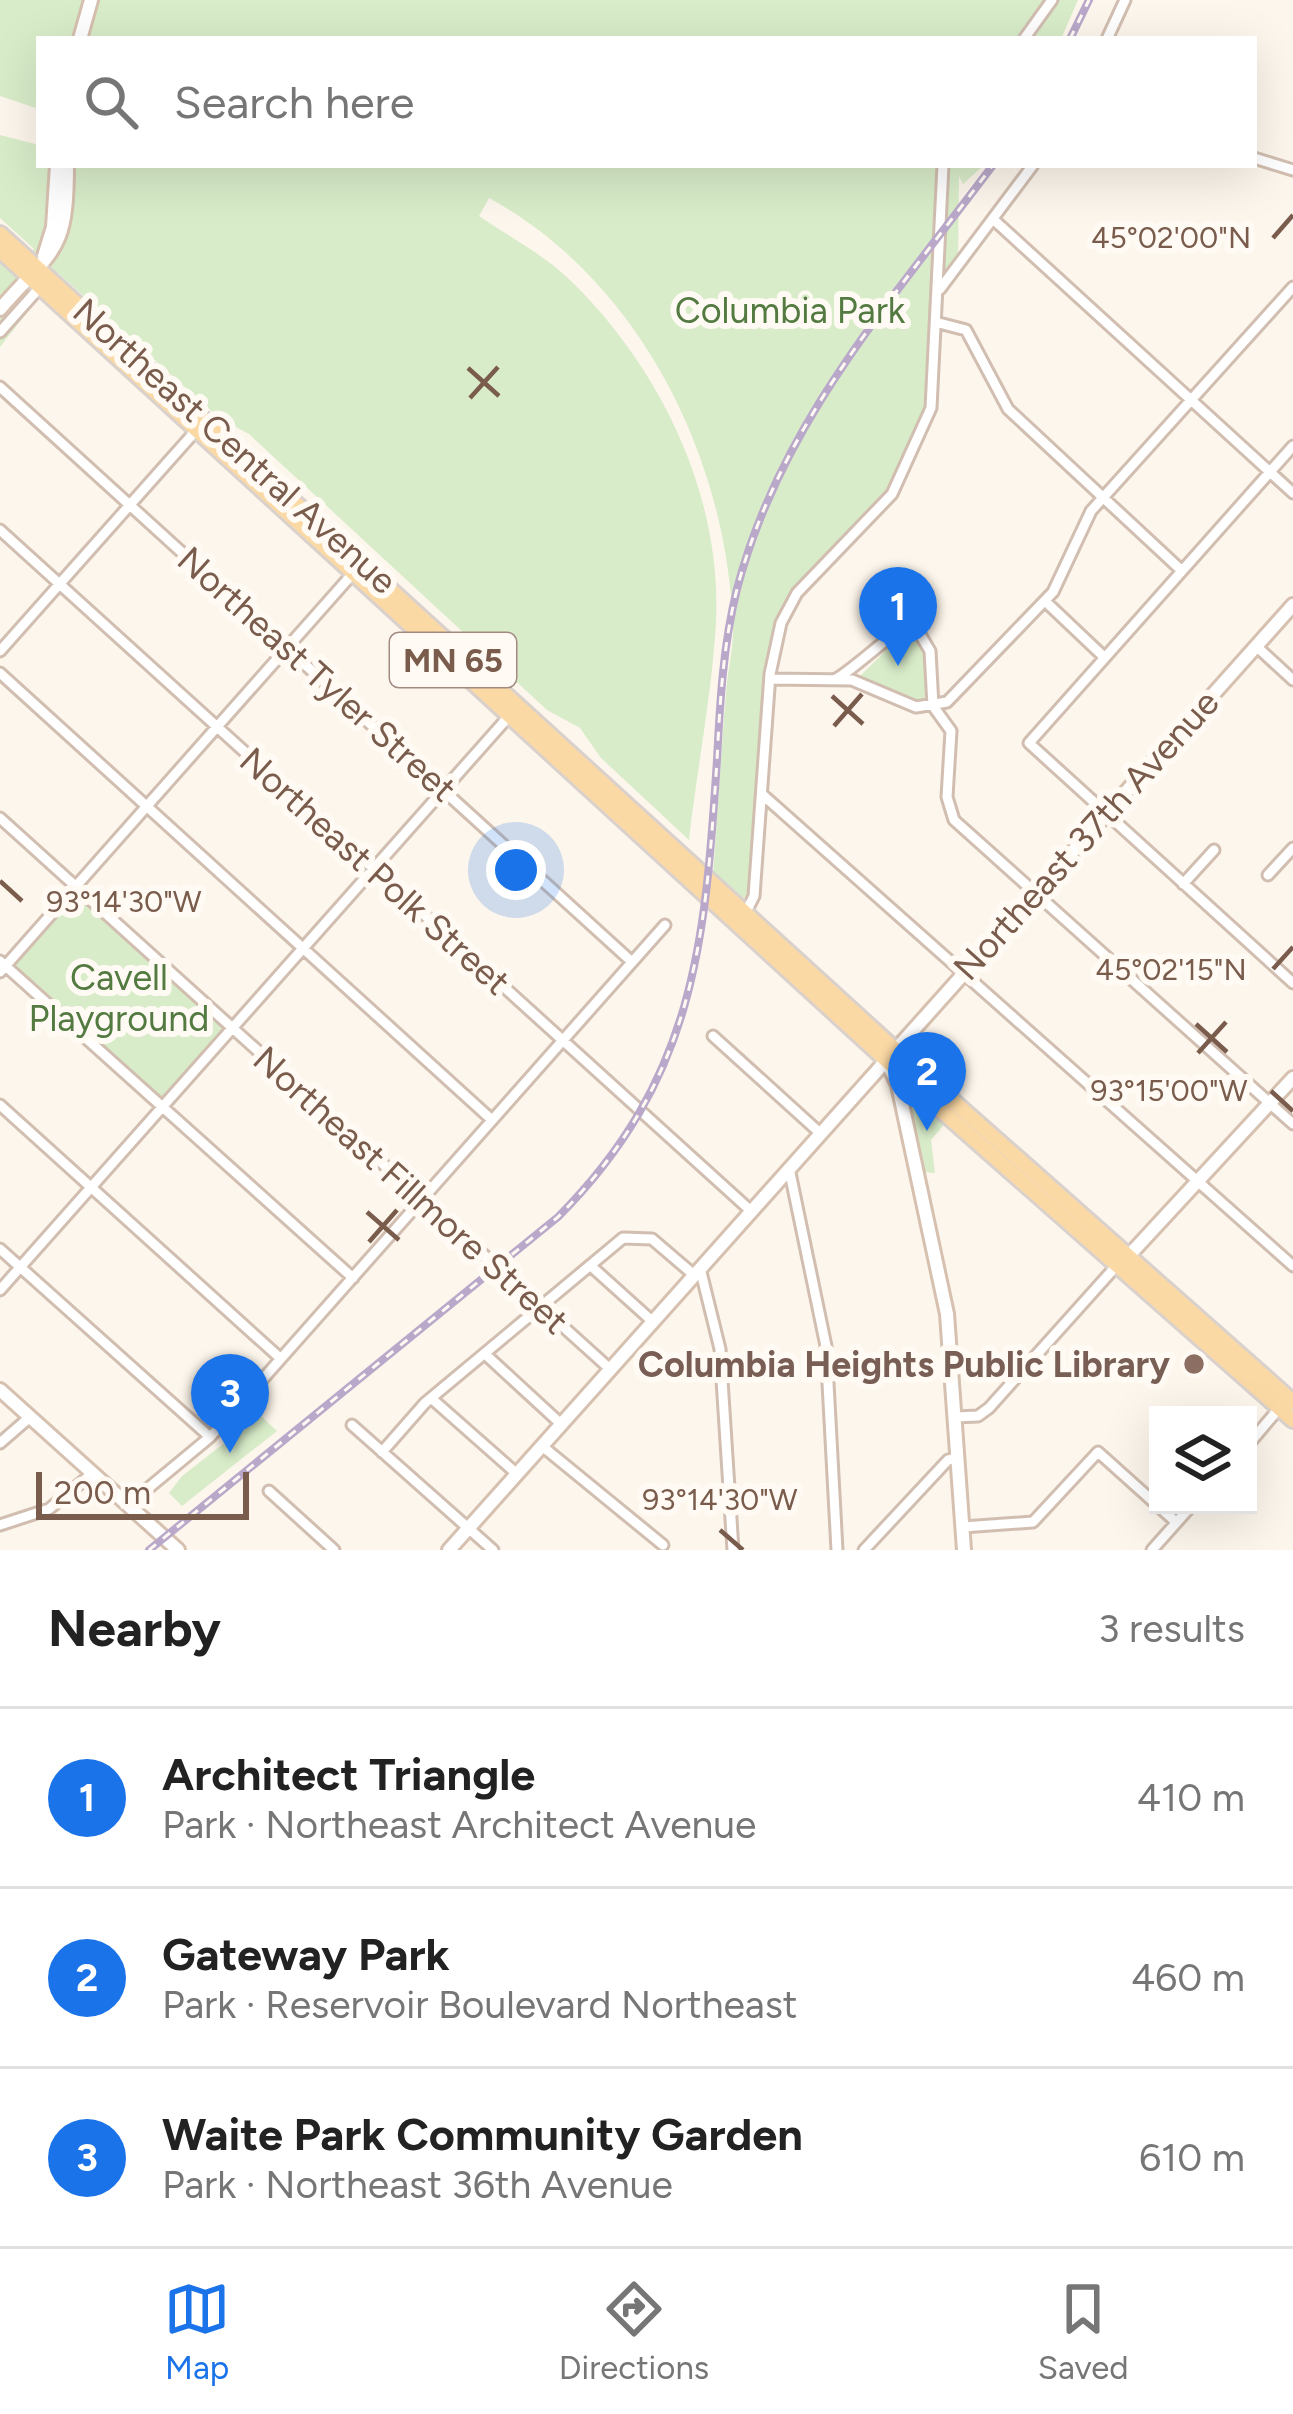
<!DOCTYPE html>
<meta charset="utf-8">
<style>
body{margin:0;font-family:Figtree,sans-serif;background:#f2f2f2;color:#222}
.controls{position:absolute;right:36px;bottom:36px;display:grid;overflow:hidden;border-radius:0px;box-shadow:0 12px 48px #0002}
.controls button{width:108px;height:108px;display:grid;place-items:center;padding:0;border:0;border-bottom:3px solid #e0e0e0;background:#fff;color:#222;font:60px sans-serif}
.scale{position:absolute;left:36px;bottom:30px;width:213px;box-sizing:border-box;padding-left:12px;border:6px solid #7a5c4d;border-top:0;font-size:33px;line-height:42px;white-space:nowrap;color:#7a5c4d;-webkit-text-stroke:9px #fffaf3;paint-order:stroke}
.you{position:absolute;left:516px;top:870px;width:42px;height:42px;margin:-30px;border:9px solid #fff;border-radius:50%;background:#1a73e8;box-shadow:0 0 0 18px #1a73e833}
.badge{display:grid;place-items:center;width:78px;height:78px;border-radius:50%;background:#1a73e8;color:#fff;font-size:39px;font-weight:700}
.pin{position:absolute;translate:-50% -99px;filter:drop-shadow(0 3px 6px #0008)}
.pin::after{content:'';position:absolute;top:63px;width:42px;height:36px;background:inherit;clip-path:polygon(0 0,100% 0,50% 100%)}
.list{margin:0;padding:0;list-style:none}
h2{display:flex;justify-content:space-between;align-items:center;height:156px;margin:0;padding:0 48px;font-size:51px}
h2 small{font-size:39px;font-weight:400;color:#767676}
.list li{display:grid;grid-template-columns:78px 1fr auto;gap:36px;align-items:center;box-sizing:border-box;height:180px;padding:0 48px;border-top:3px solid #e0e0e0}
.list b{display:block;font-size:45px;white-space:nowrap}
.list p{margin:0;font-size:39px;white-space:nowrap;color:#767676}
.list em{font-size:39px;font-style:normal;color:#767676}
.icon{flex:none;width:66px;height:66px;fill:none;stroke:currentColor;stroke-width:2;stroke-linecap:round;stroke-linejoin:round}
.map{position:relative;flex:none;width:1293px;height:1550px;overflow:hidden}
.search{position:absolute;background:#fff;box-shadow:0 12px 48px #0002;left:36px;right:36px;top:36px;height:132px;display:flex;align-items:center;gap:30px;box-sizing:border-box;padding:0 42px;border-radius:0px;color:#767676;font-size:45px}
.sheet{height:696px;background:#fff}
nav{display:flex;justify-content:space-around;align-items:center;box-sizing:border-box;height:168px;border-top:3px solid #e0e0e0;background:#fff;font-size:33px;color:#767676}
nav a{display:grid;justify-items:center;gap:6px}
nav .on{color:#1a73e8}
.map>svg:first-child{display:block}
</style>
<div class="map">
<svg width="1293" height="1550" viewBox="0 0 1293 1550">
<rect width="100%" height="100%" fill="#fdf6ec"/>
<path fill="#d8ecc9" d="M0,0H1078L1061,39H39V109L0,96Z
M0,135L39,145V165H984L963,184L959,176L958,260L933,295L924,417L893,484L792,594L773,632L750,895L739,900L713,876C717,816 721,755 726,694C727,673 733,652 733,631C729,462 641,281 489,198L479,216C508,236 544,255 569,279C660,367 722,494 716,622C712,694 697,768 689,840L601,758L580,728L547,710L249,434L219,418L58,273L0,347V258L14,270L34,249L0,218Z
M908,629L915,630C927,651 935,681 922,703L907,702L860,676Z
M72,896H78L225,1028L163,1100L14,966Z
M904,1083L947,1121L931,1140L935,1173L925,1172Z
M260,1415L277,1431L182,1506L169,1493L182,1476Z"/>
<g fill="none" stroke-linecap="round" stroke-linejoin="round">
<defs>
<path id="street" d="M1024,39L1052,0
M1107,39L1125,0
M1254,158L1293,170
M994,220L1293,493
M940,289L1033,165
M939,323L966,330L1008,409L1181,570
M0,332L41,286
M0,387L632,962
M1293,446L1029,743L1293,983
M0,530L751,1211
M1045,601L1104,657
M1256,646L1293,680
M0,651L200,426
M0,673L492,1120
M770,679L852,680L916,707L947,702L1053,592L1091,511L1293,287
M836,679C857,667 899,625 914,624L930,651L933,706L951,731L947,797L954,820L1293,1124
M763,795L1293,1266
M0,818L610,1369
M1268,875L1293,848
M1183,884L1214,850
M743,918L754,896L770,674L781,623L797,593L892,494L931,408L943,165
M0,961L353,1278
M0,972L355,571
M713,1036L820,1133
M0,1105L280,1358
M789,1168L826,1346L837,1550
M0,1249L210,1437
M592,1267L652,1321
M700,1268L720,1349L733,1550
M0,1290L510,715
M485,1354L561,1424
M431,1398L517,1474
M955,1417L978,1416L989,1408L1118,1264
M352,1425L493,1550
M0,1443L30,1417
M1248,1445L1281,1406
M542,1446L663,1545
M382,1452L425,1403L623,1238L652,1239L694,1275
M269,1491L334,1550
M128,1505L210,1437L246,1398L665,925
M0,1525L49,1509L93,1473
M963,1527L1033,1522L1098,1452L1176,1522
M864,1550L948,1460L958,1458
M1152,1550L1192,1505"/>
<path id="secondary" d="M80,39L91,0
M44,256L53,227L57,165
M0,309C54,247 67,254 67,165
M887,1062L898,1085L947,1314L964,1550
M1123,1262L1293,1078
M0,1390L178,1550
M449,1550L1293,605"/>
<path id="primary" d="M0,234L903,1057L1293,1402
M0,250L941,1110L1293,1420"/>
</defs>
<use href="#street" stroke="#d1beb0" stroke-width="15"/>
<use href="#secondary" stroke="#d6c0b0" stroke-width="18"/>
<use href="#primary" stroke="#dad1cd" stroke-width="20"/>
<use href="#street" stroke="#fff" stroke-width="9"/>
<use href="#secondary" stroke="#fff" stroke-width="12"/>
<use href="#primary" stroke="#fbd9a5" stroke-width="14"/>
<defs>
<path id="rail" d="M1070,39L1089,0
M149,1550L558,1217C695,1079 705,944 717,760C720,702 723,645 737,589C780,423 893,299 993,165"/>
</defs>
<use href="#rail" stroke="#b9a8c9" stroke-width="8"/>
<use href="#rail" stroke="#fffaf3" stroke-width="3" stroke-dasharray="9" stroke-linecap="butt"/>
</g>
<path fill="none" stroke="#7a5c4d" stroke-width="4.5" d="M1273,238L1293,215M468,368L499,396M470,398L498,367M832,696L863,724M834,726L862,694M0,881L22,901M1273,969L1293,947M1196,1024L1227,1052M1198,1053L1226,1022M1271,1091L1293,1111M367,1212L399,1240M369,1242L397,1210M720,1530L743,1550"/>
<circle fill="#8d6e63" stroke="#fffaf3" stroke-width="4.5" cx="1194" cy="1364" r="12"/>
<g text-anchor="middle" dominant-baseline="central" stroke-width="12" stroke-linejoin="round" paint-order="stroke">
<rect fill="#fffaf3" stroke="#a28b7f" stroke-width="3" x="390" y="633" width="126" height="54" rx="9"/>
<g font-size="33" font-weight="bold" fill="#7a5c4d">
<text x="453" y="660">MN 65</text>
</g>
<g font-size="36" fill="#537a41" stroke="#fffaf3">
<text x="790" y="310">Columbia Park</text>
<text x="119" y="977">Cavell<tspan x="119" dy="41">Playground</tspan></text>
</g>
<g font-size="36" fill="#7a5c4d" stroke="#fffaf3">
<text transform="translate(235 446) rotate(42)">Northeast Central Avenue</text>
<text transform="translate(317 674) rotate(42)">Northeast Tyler Street</text>
<text transform="translate(1086 835) rotate(-48)">Northeast 37th Avenue</text>
<text transform="translate(375 871) rotate(42)">Northeast Polk Street</text>
<text transform="translate(411 1190) rotate(42)">Northeast Fillmore Street</text>
</g>
<g font-size="36" font-weight="bold" fill="#785e54" stroke="#fffaf3" text-anchor="end">
<text x="1170" y="1364">Columbia Heights Public Library</text>
</g>
</g>
<g font-size="30" text-anchor="middle" fill="#7a5c4d" stroke="#fffaf3" stroke-width="12" stroke-linejoin="round" paint-order="stroke">
<text x="1171" y="248">45°02'00"N</text>
<text x="124" y="912">93°14'30"W</text>
<text x="1171" y="980">45°02'15"N</text>
<text x="1169" y="1101">93°15'00"W</text>
<text x="720" y="1510">93°14'30"W</text>
</g>
</svg>
<div class="controls">
<button><svg class="icon" aria-label="layers" viewBox="0 0 24 24"><path d="M12 4l9 5-9 5-9-5zM3 14l9 5 9-5"/></svg></button>
</div>
<div class="scale">200 m</div>
<div class="you"></div>
<div class="pin badge" style="left:898px;top:666px">1</div>
<div class="pin badge" style="left:927px;top:1131px">2</div>
<div class="pin badge" style="left:230px;top:1453px">3</div>
<div class="search"><svg class="icon" aria-label="search" viewBox="0 0 24 24"><circle cx="10" cy="10" r="6"/><path d="M15 15l6 6"/></svg>Search here</div>
</div>
<section class="sheet">
<h2>Nearby<small>3 results</small></h2>
<ul class="list">
<li><span class="badge">1</span><div><b>Architect Triangle</b><p>Park · Northeast Architect Avenue</p></div><em>410 m</em></li>
<li><span class="badge">2</span><div><b>Gateway Park</b><p>Park · Reservoir Boulevard Northeast</p></div><em>460 m</em></li>
<li><span class="badge">3</span><div><b>Waite Park Community Garden</b><p>Park · Northeast 36th Avenue</p></div><em>610 m</em></li>
</ul>
</section>
<nav>
<a class="on"><svg class="icon" aria-label="map" viewBox="0 0 24 24"><path d="M3 6l6-2 6 2 6-2v14l-6 2-6-2-6 2zM9 4v14M15 6v14"/></svg>Map</a>
<a><svg class="icon" aria-label="directions" viewBox="0 0 24 24"><path d="M12 3l9 9-9 9-9-9zM9 14v-3h6M13 9l2 2-2 2"/></svg>Directions</a>
<a><svg class="icon" aria-label="saved" viewBox="0 0 24 24"><path d="M7 4h10v16l-5-4-5 4z"/></svg>Saved</a>
</nav>
